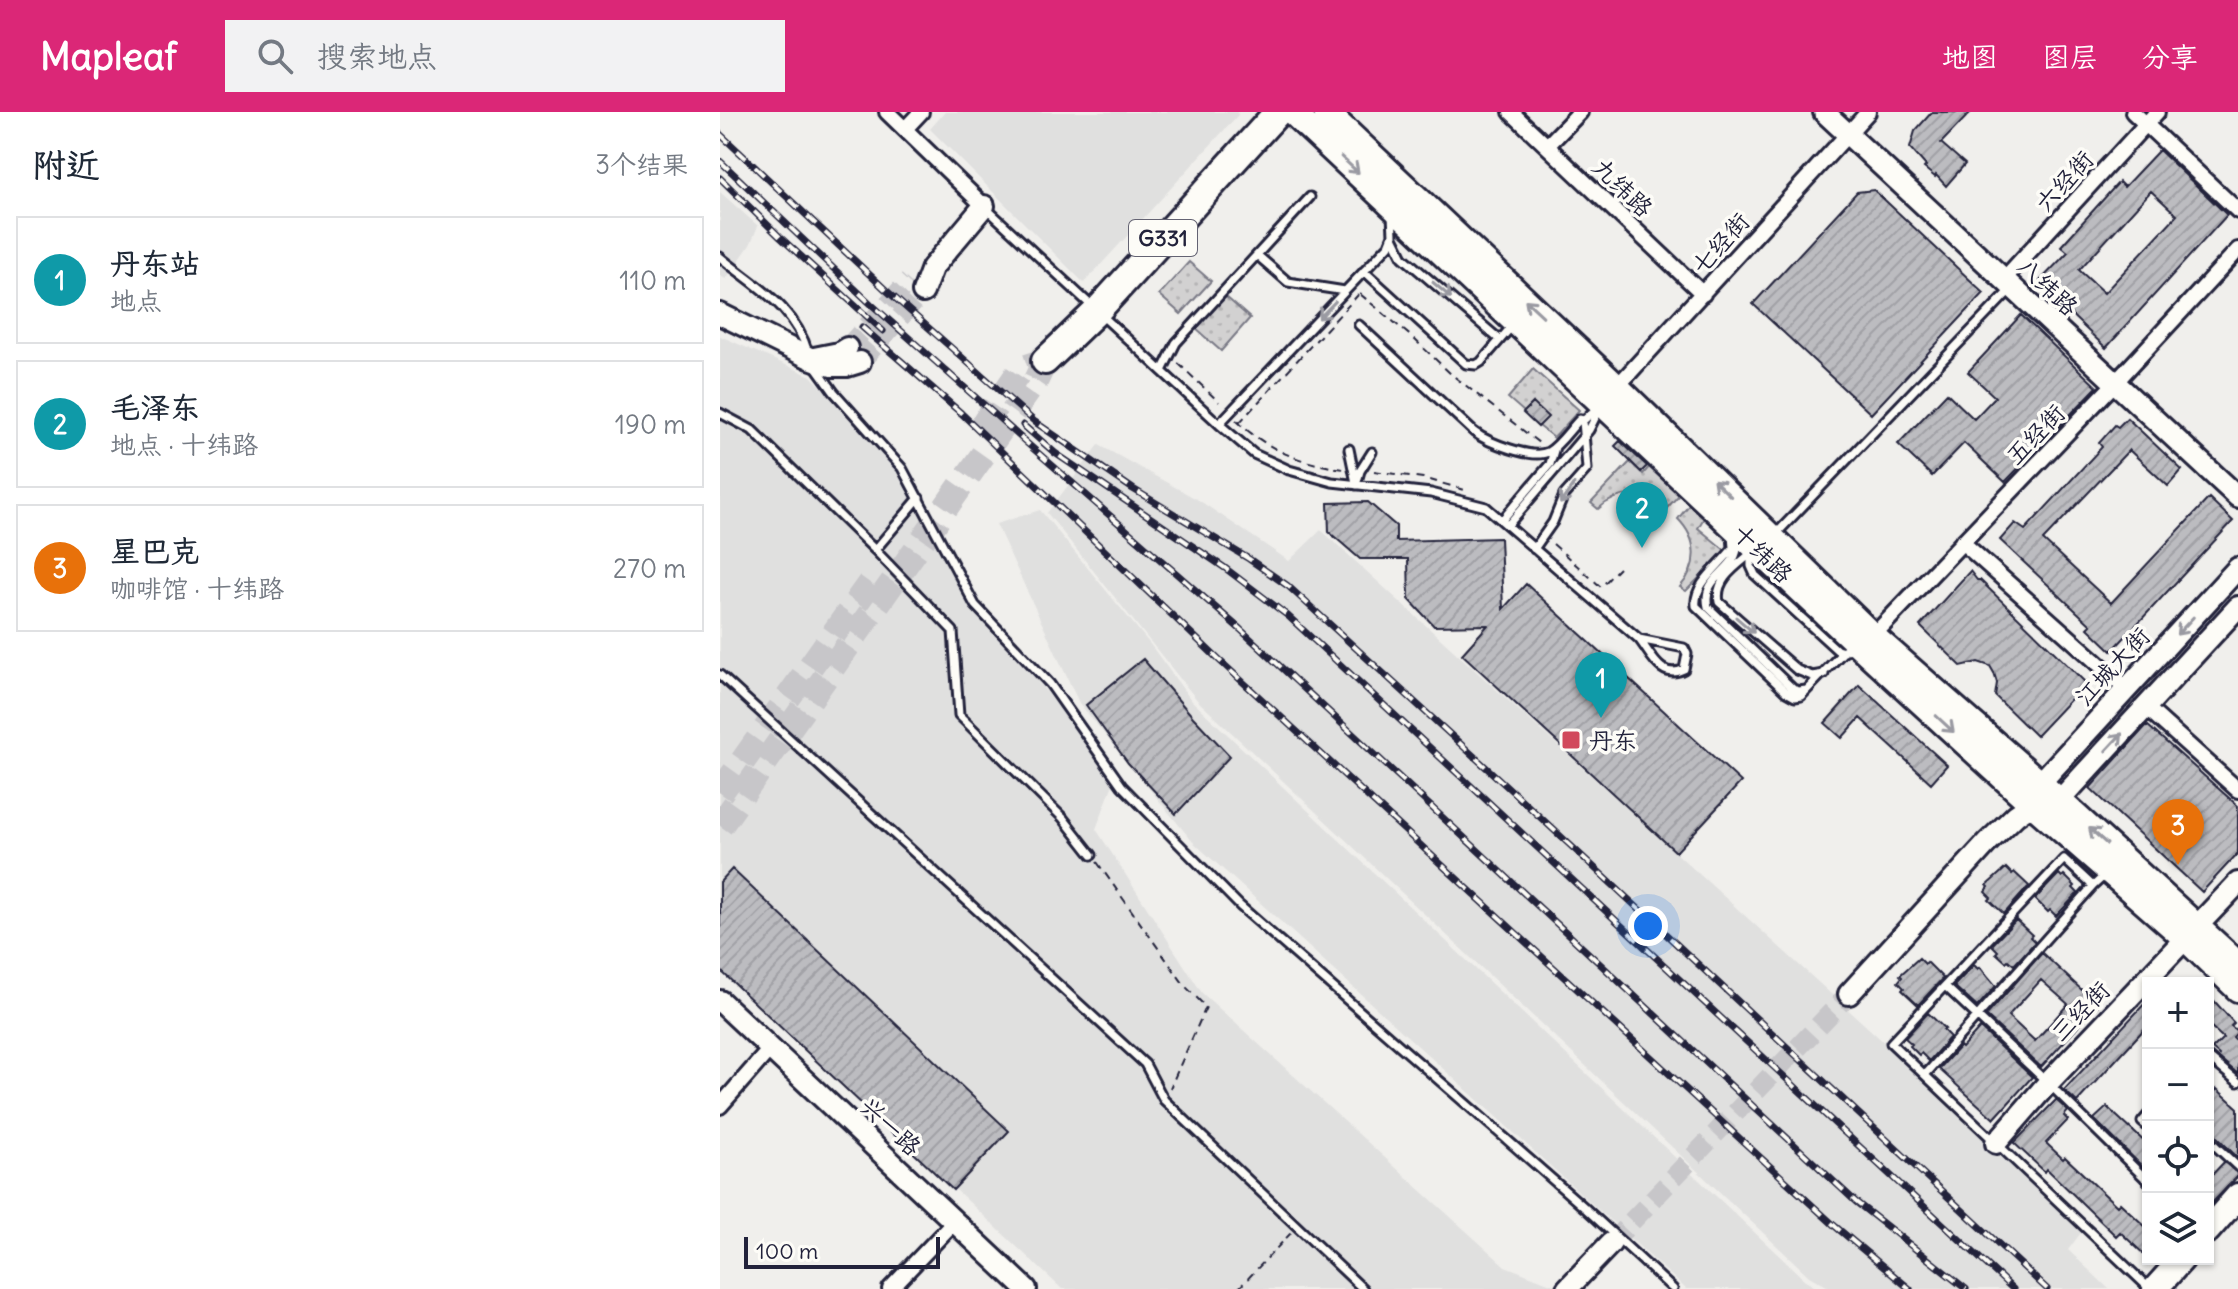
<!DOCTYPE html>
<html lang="zh">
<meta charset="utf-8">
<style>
body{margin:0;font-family:Delius,"LXGW WenKai TC",sans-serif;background:#f2f2f3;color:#1f2937}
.controls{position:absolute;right:24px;bottom:24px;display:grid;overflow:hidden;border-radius:0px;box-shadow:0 2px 6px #0004}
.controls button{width:72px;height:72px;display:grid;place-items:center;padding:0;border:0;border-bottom:2px solid #e0e1e3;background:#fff;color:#1f2937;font:40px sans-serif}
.scale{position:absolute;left:24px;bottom:20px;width:196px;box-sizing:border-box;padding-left:8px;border:4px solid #22223b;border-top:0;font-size:22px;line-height:28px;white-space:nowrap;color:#22223b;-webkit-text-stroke:6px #fdfcf7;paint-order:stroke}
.you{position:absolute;left:928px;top:814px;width:28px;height:28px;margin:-20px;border:6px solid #fff;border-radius:50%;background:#1a73e8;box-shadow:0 0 0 12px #1a73e833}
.badge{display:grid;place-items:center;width:52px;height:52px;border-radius:50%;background:#db2777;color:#fff;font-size:26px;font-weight:700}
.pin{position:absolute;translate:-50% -66px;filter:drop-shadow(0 2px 4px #0008)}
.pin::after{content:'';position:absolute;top:42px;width:28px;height:24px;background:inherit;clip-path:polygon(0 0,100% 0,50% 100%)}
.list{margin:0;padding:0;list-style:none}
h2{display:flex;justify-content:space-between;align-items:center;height:104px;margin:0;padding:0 32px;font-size:34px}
h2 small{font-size:26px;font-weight:400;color:#747a83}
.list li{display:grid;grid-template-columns:52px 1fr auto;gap:24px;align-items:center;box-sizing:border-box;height:128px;margin:0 16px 16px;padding:0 16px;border:2px solid #e0e1e3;border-radius:0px}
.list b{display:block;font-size:30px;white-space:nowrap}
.list p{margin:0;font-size:26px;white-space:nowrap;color:#747a83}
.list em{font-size:26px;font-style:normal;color:#747a83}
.icon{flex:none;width:44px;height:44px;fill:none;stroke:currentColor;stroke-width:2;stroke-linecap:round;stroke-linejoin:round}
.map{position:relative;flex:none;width:1518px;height:1177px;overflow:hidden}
header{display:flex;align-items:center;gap:48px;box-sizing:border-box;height:112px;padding:0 40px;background:#db2777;color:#fff}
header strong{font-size:38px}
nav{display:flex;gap:44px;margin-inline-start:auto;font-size:28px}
.search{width:560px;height:72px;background:#f2f2f3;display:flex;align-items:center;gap:20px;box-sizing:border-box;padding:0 28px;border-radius:0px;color:#747a83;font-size:30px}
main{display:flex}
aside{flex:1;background:#fff}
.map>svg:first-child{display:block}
</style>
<header>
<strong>Mapleaf</strong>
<div class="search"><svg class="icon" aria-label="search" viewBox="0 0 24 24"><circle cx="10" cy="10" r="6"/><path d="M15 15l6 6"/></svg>搜索地点</div>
<nav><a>地图</a><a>图层</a><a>分享</a></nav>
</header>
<main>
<aside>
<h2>附近<small>3个结果</small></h2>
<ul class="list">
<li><span class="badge" style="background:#0f9aa8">1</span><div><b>丹东站</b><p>地点</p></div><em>110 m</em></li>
<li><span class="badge" style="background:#0f9aa8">2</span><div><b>毛泽东</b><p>地点 · 十纬路</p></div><em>190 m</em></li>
<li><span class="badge" style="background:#e8710a">3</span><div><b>星巴克</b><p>咖啡馆 · 十纬路</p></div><em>270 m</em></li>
</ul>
</aside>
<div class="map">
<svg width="1518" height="1177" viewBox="0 0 1518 1177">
<defs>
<pattern id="grass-dots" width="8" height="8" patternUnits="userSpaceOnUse" patternTransform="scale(2)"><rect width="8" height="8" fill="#d2d1d1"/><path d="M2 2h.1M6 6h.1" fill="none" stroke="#b4b3b4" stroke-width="1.8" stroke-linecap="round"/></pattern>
<pattern id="building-hatch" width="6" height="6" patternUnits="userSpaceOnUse" patternTransform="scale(2)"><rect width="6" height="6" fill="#bcbcc0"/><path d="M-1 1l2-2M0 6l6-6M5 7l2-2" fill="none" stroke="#a1a1a6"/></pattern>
</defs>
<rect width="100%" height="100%" fill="#f0efec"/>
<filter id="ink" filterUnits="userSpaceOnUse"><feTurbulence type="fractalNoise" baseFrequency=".0125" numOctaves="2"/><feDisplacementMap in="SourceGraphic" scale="16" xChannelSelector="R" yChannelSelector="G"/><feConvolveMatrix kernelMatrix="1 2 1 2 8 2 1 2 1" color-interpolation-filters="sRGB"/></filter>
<g filter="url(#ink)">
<path fill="#e0e0df" d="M225,0H517L518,3L364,171L210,17Z
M0,80L38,114L30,133L6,167L0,164Z
M0,224L91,264L165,340L249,486L396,664L376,717L482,881L785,1154L844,1177H342L0,857Z
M379,333L480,389L569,449L601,418L1366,1114L1348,1138L1389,1177H1112L1089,1164L478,589L327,401Z
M320,398L430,532L471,588L1087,1170L1099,1177H966L473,730L359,591L276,412Z"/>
<path fill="url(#grass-dots)" stroke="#7a7a86" stroke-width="2" d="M469,150L491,169L461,202L439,183Z
M505,184L530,206L501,239L476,217Z
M813,257L859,298L834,326L819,314L813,291L804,300L788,286Z
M910,350L923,362L931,353L960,381L959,383L947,396C927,377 898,379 878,397L871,391Z
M969,393H973L985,404L978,416L1006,439L966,479L960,475C979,454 978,427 958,407Z"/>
<path fill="url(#building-hatch)" stroke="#22223b" stroke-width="2" fill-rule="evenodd" d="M1212,0H1251L1221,31L1245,52L1226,74L1216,63L1215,65L1204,56L1206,54L1190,36L1195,19Z
M1439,38L1507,103L1386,236L1318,171L1348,140L1341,134L1399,70L1404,75ZM1431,79L1457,103L1384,181L1359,158Z
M1154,78L1264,181L1151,302L1033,192L1137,80Z
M1301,203L1377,275L1285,370L1244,331L1212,364L1178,332L1227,281L1254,307L1275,285L1248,260Z
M813,291L828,305L818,315L803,301Z
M1407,306L1462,358L1448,374L1409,338L1323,428L1391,491L1489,386L1513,409L1392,539L1368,516L1371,513L1280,428L1295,411L1305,418L1382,335L1379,331L1395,313L1398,315Z
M900,329L927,354L921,360L895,334Z
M648,390L676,414V429L780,426L783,497L806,472L1021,670L956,740L742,542L768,513L714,514L689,487L688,447H640L609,420L608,391Z
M1250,459L1257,468H1260L1366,571L1316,624L1275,584L1277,571L1274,561L1270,554L1258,550L1241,554L1200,514Z
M423,547L473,605L510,644L456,702L408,651L366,593Z
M1139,573L1227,653L1211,671L1140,606L1122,626L1105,611Z
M1427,613L1518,694V741L1482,780L1370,676Z
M1286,756L1292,762L1294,760L1309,774L1284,802L1269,788L1271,786L1265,780L1269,775L1267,773Z
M12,757L289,1019L233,1078L0,858V770Z
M1339,762L1342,765L1344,763L1355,774L1353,776L1358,781L1336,804L1330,798L1328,800L1315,787Z
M1296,808L1312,823L1310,825L1315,830L1294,853L1288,848L1286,850L1276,841L1278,839L1272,833Z
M1322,841L1378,893L1321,955L1266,904ZM1321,868L1348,892L1315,929L1288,904Z
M1199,846L1205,852L1207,850L1223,866L1198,893L1182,878L1184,876L1178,870L1182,865L1180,863Z
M1254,853L1258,857L1260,855L1276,874L1257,895L1234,874Z
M1488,882L1514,911L1511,914L1518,920L1513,925L1518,930V962L1498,945L1499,943L1492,937L1503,926L1488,912Z
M1428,888V913L1357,990L1344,978Z
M1208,901L1225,917L1223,918L1230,925L1209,949L1201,941L1199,943L1190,934L1192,932L1185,926Z
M1260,916L1312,965L1274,1007L1219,957L1240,934L1242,936Z
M1497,977L1518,996V1046L1488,1016V987Z
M1336,988L1348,999L1344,1004L1348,1008L1326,1031L1343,1047L1345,1045L1397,1094L1400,1091L1428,1117V1146L1400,1120L1396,1124L1327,1057L1325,1060L1294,1031Z
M1387,995L1428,1033V1060L1374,1007Z
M1504,1050L1518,1061V1064L1488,1095V1067Z"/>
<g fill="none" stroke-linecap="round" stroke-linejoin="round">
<path stroke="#c7c6c9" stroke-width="20" stroke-dasharray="20 10" stroke-linecap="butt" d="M127,236L189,169
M140,250L203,180
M891,1131L1129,882"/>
<path stroke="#c7c6c9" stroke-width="26" stroke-dasharray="26 13" stroke-linecap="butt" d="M261,316L301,257L325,249
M0,681L150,471
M0,714L316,268L325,249"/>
<defs>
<path id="lane" d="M266,96L499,312L534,342L569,358L612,370L711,381L766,395L919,527
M673,125L683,145L780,228
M537,143L568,170L625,179
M0,145C35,174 75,194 88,241
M644,159L746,252L756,253L761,250L792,214
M639,213L754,320C767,330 812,348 828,340C840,333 850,317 860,307L863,309L878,295
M96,255L114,280L182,356L255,493L330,572L402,674L520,794L865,1096L953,1177
M442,259L456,231L590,85
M0,301L32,318L155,438
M499,312L669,133L673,123L672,103
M629,337L636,371
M636,373L640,359L652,340
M199,386L155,438L233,519L239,603L343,706L372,743
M782,408L830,352L835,335
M788,413L869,318L880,296
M1056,422L1291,177
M1012,423L1013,436C1001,453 973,472 976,494L1066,580L1075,585L1081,584L1125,538L1135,537
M1017,430C1021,458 980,463 988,495L1073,577L1079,579L1086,578
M814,437L833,410L844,383L867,357L863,309
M1034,439C1018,453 994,467 999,490L1077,558L1092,564L1104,562
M1031,441V454L1035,463L1117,538L1124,540
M919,527L964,536L967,542L964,557C941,569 931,542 919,527Z
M0,563L425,952L444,988L643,1177
M1385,763L1373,774L1344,747L1171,931L1430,1177
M1225,874L1328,971L1428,1069
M1488,945L1518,970
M1205,963L1373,774
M1428,1003L1422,1010L1428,1015
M1488,1027L1518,1055"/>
<path id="street" d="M167,0L264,94
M791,0L983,182
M1413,0L1518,99
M185,17L201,0
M828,33L860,0
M1284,167L1437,0
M892,280L1148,0
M1242,430L1407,577
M1148,529L1394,272L1518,138
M1426,595L1518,678
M0,994L50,937
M170,1177L234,1110"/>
<path id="secondary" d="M1104,0L1518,385
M203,180L212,156L264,94
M0,202L90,246L112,254H127L140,250
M94,246L119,241L127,236
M1518,456L1320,671L1312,692L1339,689L1518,495
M1129,882L1268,730L1296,703L1312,692
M0,889L306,1177
M1276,1031L1328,971L1518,771
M847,1177L891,1131"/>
<path id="primary" d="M572,0L1142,536L1312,692L1465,826L1518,877
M606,0L897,275L1153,524L1320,671L1518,852
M1488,1118L1518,1084
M1435,1177L1462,1147"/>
<path id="highway" d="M325,249L378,198L558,0"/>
</defs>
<use href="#lane" stroke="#22223b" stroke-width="13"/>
<use href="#street" stroke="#22223b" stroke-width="20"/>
<use href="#secondary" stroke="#22223b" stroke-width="26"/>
<use href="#primary" stroke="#22223b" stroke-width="30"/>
<use href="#highway" stroke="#22223b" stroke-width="32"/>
<path stroke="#22223b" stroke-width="2" stroke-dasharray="8 6" stroke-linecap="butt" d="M640,182L693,226L731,262L819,331
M458,251L499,290
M516,308C547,338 580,351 624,357
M519,311L638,183
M654,359L703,366L745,378
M833,432L881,475L899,456
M377,750L465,874L486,895L450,976
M518,1177L571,1121"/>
<use href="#lane" stroke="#fdfcf7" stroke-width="7"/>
<use href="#street" stroke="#fdfcf7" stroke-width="14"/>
<use href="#secondary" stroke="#fdfcf7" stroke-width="20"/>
<use href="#primary" stroke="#fdfcf7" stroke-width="24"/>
<use href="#highway" stroke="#fdfcf7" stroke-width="26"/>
<defs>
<path id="rail" d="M0,22L166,178L315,310L413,377L529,447L568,474L792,679L1327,1177
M0,49L151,192L309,333L520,517L1136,1090L1246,1177
M0,66L60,125L163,219
M142,215L241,301L499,548L1116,1115L1190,1177
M303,313L335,341L505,456L568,504L1293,1177"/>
</defs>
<use href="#rail" stroke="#22223b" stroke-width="7"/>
<use href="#rail" stroke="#fdfcf7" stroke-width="4" stroke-dasharray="12" stroke-linecap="butt"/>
</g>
<defs><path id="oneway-shaft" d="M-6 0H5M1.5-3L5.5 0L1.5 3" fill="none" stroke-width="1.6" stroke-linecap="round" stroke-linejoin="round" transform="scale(2)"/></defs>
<g stroke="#9a9aa2">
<use href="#oneway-shaft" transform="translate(630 53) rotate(43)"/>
<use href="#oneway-shaft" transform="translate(722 178) rotate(40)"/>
<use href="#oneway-shaft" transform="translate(814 196) rotate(-137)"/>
<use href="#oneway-shaft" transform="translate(607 198) rotate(134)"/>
<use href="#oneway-shaft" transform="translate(1002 376) rotate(-136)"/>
<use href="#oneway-shaft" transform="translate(847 382) rotate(125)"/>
<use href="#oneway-shaft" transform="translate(1025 513) rotate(41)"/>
<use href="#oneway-shaft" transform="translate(1465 514) rotate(133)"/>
<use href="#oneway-shaft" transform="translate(1225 612) rotate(43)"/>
<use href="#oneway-shaft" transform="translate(1394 630) rotate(-47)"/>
<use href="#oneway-shaft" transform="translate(1378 724) rotate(-138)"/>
</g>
</g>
<rect fill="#d1495b" stroke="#fdfcf7" stroke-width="3" x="841" y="618" width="20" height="20" rx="4"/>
<g text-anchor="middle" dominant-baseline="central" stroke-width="7" stroke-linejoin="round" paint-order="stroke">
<rect fill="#fdfcf7" stroke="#646373" stroke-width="2" x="409" y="108" width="68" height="36" rx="6"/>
<g font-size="22" font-weight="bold" fill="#22223b">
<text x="443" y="126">G331</text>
</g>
<g font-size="24" fill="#22223b" stroke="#fdfcf7">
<text transform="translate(1344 69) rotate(-48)">六经街</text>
<text transform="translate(903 75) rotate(44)">九纬路</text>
<text transform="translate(1000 131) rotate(-48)">七经街</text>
<text transform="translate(1328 174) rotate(43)">八纬路</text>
<text transform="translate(1315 322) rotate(-46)">五经街</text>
<text transform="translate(1043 441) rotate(44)">十纬路</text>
<text transform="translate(1392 554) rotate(-47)">江城大街</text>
<text transform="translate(1360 899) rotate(-46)">三经街</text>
<text transform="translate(171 1014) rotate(43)">兴一路</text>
</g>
<g font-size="24" fill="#22223b" stroke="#fdfcf7" text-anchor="start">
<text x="869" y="628">丹东</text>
</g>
</g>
</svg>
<div class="controls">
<button>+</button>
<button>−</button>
<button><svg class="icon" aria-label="locate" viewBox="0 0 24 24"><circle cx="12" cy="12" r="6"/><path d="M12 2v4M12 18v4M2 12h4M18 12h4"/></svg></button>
<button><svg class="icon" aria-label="layers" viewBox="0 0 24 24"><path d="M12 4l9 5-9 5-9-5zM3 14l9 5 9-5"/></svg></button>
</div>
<div class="scale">100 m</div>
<div class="you"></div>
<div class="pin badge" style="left:881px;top:606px;background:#0f9aa8">1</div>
<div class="pin badge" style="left:922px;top:436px;background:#0f9aa8">2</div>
<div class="pin badge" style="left:1458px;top:753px;background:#e8710a">3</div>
</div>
</main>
